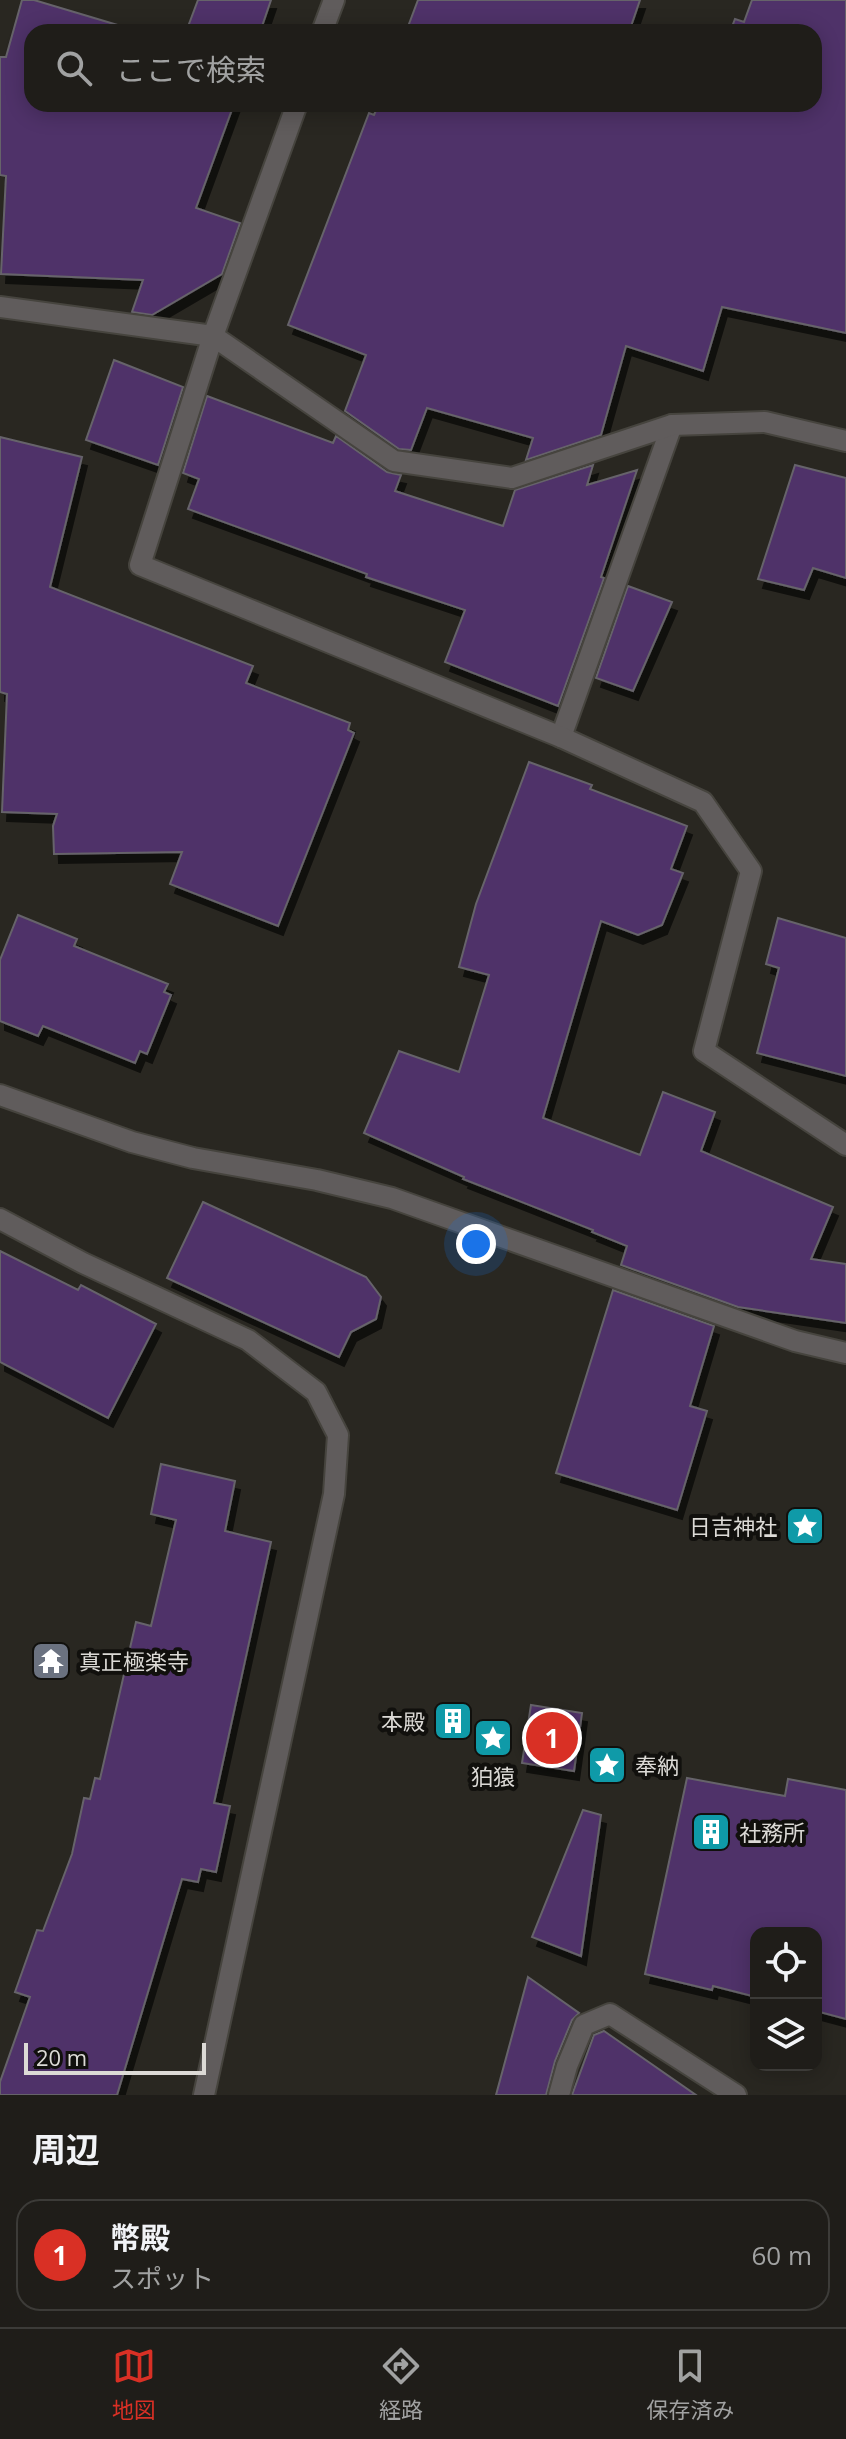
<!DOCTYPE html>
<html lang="ja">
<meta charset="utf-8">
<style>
body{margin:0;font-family:"Open Sans","Noto Sans JP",sans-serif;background:#272622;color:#f1f3f6}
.controls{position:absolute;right:24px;bottom:24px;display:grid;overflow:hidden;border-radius:16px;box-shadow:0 4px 20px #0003}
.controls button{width:72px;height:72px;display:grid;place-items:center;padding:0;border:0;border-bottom:2px solid #3c3b38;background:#1f1d19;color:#f1f3f6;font:40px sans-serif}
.scale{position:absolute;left:24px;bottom:20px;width:182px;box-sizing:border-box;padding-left:8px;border:4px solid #dcdad6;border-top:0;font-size:22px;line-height:28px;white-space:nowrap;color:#dcdad6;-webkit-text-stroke:6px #11100d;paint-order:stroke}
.you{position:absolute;left:476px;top:1244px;width:28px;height:28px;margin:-20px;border:6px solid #fff;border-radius:50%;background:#1a73e8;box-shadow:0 0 0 12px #1a73e833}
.badge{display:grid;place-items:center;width:52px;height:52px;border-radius:50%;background:#d93025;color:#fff;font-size:26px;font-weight:700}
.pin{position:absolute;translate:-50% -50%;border:4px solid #fff;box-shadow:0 2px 8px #0006}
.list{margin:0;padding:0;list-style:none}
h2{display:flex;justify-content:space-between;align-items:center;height:104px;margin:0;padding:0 32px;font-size:34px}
h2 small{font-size:26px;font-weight:400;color:#a1a2a2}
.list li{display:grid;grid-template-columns:52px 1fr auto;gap:24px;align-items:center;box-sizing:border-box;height:112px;margin:0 16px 16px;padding:0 16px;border:2px solid #3c3b38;border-radius:24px}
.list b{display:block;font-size:30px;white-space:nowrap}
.list p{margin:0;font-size:26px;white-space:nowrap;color:#a1a2a2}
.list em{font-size:26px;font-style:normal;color:#a1a2a2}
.icon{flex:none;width:44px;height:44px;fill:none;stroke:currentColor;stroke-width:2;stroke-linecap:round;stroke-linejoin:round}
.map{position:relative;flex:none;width:846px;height:2095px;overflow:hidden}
.search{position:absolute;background:#1f1d19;box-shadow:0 4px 20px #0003;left:24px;right:24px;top:24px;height:88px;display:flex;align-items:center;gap:20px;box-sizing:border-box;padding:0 28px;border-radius:24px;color:#a1a2a2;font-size:30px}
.sheet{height:232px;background:#1f1d19}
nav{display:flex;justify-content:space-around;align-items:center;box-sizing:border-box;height:112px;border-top:2px solid #3c3b38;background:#1f1d19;font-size:22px;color:#a1a2a2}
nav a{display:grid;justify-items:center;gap:4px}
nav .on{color:#d93025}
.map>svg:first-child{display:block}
</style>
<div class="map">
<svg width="846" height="2095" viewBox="0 0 846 2095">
<defs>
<filter id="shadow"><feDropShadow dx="5" dy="9" stdDeviation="0" flood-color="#0009"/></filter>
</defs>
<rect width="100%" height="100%" fill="#292721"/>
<path fill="#4f3169" stroke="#66636a" stroke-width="2" filter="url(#shadow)" d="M22,0H34L141,32H32V104H234L196,208L240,223L222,274L152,315L132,312L143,280L1,274L6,176L0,175V57H6Z
M198,0H271L260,32H186Z
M418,0H640L629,32H406Z
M752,0H846V333L722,307L703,371L626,346L601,435L526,460L533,438L427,408L411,450L399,449L345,411L366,355L288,325L369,113L374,115L379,104H814V32H730L735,19L744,22Z
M114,360L183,387L158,465L86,440Z
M207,396L333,443L336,436L387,472L401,475L395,491L503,526L515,490L593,465L587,485L637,470L601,577L604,578L558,706L445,662L465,610L366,577L367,574L188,509L199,479L183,473Z
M0,437L82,457L50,587L253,666L246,683L350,723L348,730L354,733L278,926L170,884L182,852L54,854L53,826L57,814L2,812L7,694L0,692Z
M795,465L846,478V578L813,568L804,590L758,579Z
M628,586L672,602L633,691L596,678Z
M529,762L592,785L590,789L687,826L671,869L683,873L662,925L638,935L601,921L543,1118L640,1155L663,1092L715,1112L701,1151L833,1207L811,1259L846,1264V1323L738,1307L621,1265L627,1246L592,1232L593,1230L463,1179L464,1177L364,1133L399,1051L459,1072L489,975L459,967L476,904Z
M18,915L77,939L74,946L168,984L164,992L171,995L147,1054L140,1051L135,1063L43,1026L38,1036L0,1021V960Z
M778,918L846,938V1076L757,1053L779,968L766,964Z
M203,1202L366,1277L381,1297L376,1319L351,1332L339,1357L167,1278Z
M0,1251L78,1290L81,1285L156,1324L108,1418L0,1362Z
M613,1290L714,1326L690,1406L707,1411L677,1510L556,1473Z
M161,1464L235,1481L225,1531L271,1542L214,1803L230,1806L216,1872L201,1869L198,1882L182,1879L117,2095H0V2082L30,1997L15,1992L37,1930L43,1931L72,1854L84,1798L90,1799L95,1778L100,1779L136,1622L151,1626L176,1520L151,1514Z
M531,1705L582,1713L574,1771L522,1763Z
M687,1778L785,1796L788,1779L846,1790V2019L816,2011V1933H756V1997L713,1986L712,1990L645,1974Z
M583,1810L601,1815L581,1956L532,1937Z
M528,1977L579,2013L572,2020L555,2061L546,2095H496Z
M604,2031L696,2095H572L594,2035Z"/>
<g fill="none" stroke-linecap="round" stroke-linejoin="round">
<defs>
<path id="service" d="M561,737L672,425
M0,1095L132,1142L193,1158L317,1180L392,1198L795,1341L846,1353
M559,2095L567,2066L584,2025L610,2014L736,2095"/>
<path id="minor" d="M322,32L334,0
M297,104L213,336L140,565L561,737L703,802L751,871L704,1051L846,1145
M0,307L213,336L394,461L512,478L672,425L765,422L846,441
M0,1219L83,1263L248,1340L316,1392L338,1435L334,1494L204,2095"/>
</defs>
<use href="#service" stroke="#46443e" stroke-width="24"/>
<use href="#minor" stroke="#46443e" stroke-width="24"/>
<use href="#service" stroke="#605c5c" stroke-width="20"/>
<use href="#minor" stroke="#605c5c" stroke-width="20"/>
</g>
<defs>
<symbol id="sight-square" viewBox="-11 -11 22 22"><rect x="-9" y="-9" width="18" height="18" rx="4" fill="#0f9aa8" stroke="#11100d"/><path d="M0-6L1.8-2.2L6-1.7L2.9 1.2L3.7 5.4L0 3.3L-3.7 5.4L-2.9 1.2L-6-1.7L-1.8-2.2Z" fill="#fff"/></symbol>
<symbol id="temple-square" viewBox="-11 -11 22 22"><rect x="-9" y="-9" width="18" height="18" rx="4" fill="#6b7280" stroke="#11100d"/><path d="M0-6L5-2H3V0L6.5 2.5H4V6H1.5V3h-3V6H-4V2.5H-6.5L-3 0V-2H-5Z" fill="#fff"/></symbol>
<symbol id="building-square" viewBox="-11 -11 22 22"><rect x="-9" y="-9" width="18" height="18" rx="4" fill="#0f9aa8" stroke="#11100d"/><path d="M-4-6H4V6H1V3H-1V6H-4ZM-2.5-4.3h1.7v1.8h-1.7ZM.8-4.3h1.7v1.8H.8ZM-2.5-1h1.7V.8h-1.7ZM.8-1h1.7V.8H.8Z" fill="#fff"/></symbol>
</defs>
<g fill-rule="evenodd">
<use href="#sight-square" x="783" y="1504" width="44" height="44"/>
<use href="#temple-square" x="29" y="1639" width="44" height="44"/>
<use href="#building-square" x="431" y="1699" width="44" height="44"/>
<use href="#sight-square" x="471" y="1716" width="44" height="44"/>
<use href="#sight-square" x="585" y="1743" width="44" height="44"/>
<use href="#building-square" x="689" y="1810" width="44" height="44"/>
</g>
<g text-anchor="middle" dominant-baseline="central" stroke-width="8" stroke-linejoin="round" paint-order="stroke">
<g font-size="22" fill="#dcdad6" stroke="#11100d" text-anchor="start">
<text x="777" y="1526" text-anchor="end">日吉神社</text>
<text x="79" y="1661">真正極楽寺</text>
<text x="425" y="1721" text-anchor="end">本殿</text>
<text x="635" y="1765">奉納</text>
<text x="493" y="1776" text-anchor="middle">狛猿</text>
<text x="739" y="1832">社務所</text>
</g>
</g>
</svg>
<div class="controls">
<button><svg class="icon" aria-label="locate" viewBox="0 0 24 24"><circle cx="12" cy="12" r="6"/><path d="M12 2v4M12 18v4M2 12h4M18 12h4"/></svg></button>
<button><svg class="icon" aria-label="layers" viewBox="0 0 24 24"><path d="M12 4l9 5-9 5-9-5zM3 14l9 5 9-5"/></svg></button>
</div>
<div class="scale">20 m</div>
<div class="you"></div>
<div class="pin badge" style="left:552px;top:1738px">1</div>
<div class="search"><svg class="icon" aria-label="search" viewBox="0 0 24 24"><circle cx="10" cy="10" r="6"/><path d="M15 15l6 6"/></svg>ここで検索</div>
</div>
<section class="sheet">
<h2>周辺<small></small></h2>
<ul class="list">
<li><span class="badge">1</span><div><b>幣殿</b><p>スポット</p></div><em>60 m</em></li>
</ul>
</section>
<nav>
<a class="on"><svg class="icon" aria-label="map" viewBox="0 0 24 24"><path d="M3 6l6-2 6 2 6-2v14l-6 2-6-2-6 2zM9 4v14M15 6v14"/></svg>地図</a>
<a><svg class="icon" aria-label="directions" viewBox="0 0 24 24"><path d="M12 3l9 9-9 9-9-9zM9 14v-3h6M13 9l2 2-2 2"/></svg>経路</a>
<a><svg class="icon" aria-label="saved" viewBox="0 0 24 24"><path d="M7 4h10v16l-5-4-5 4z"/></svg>保存済み</a>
</nav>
